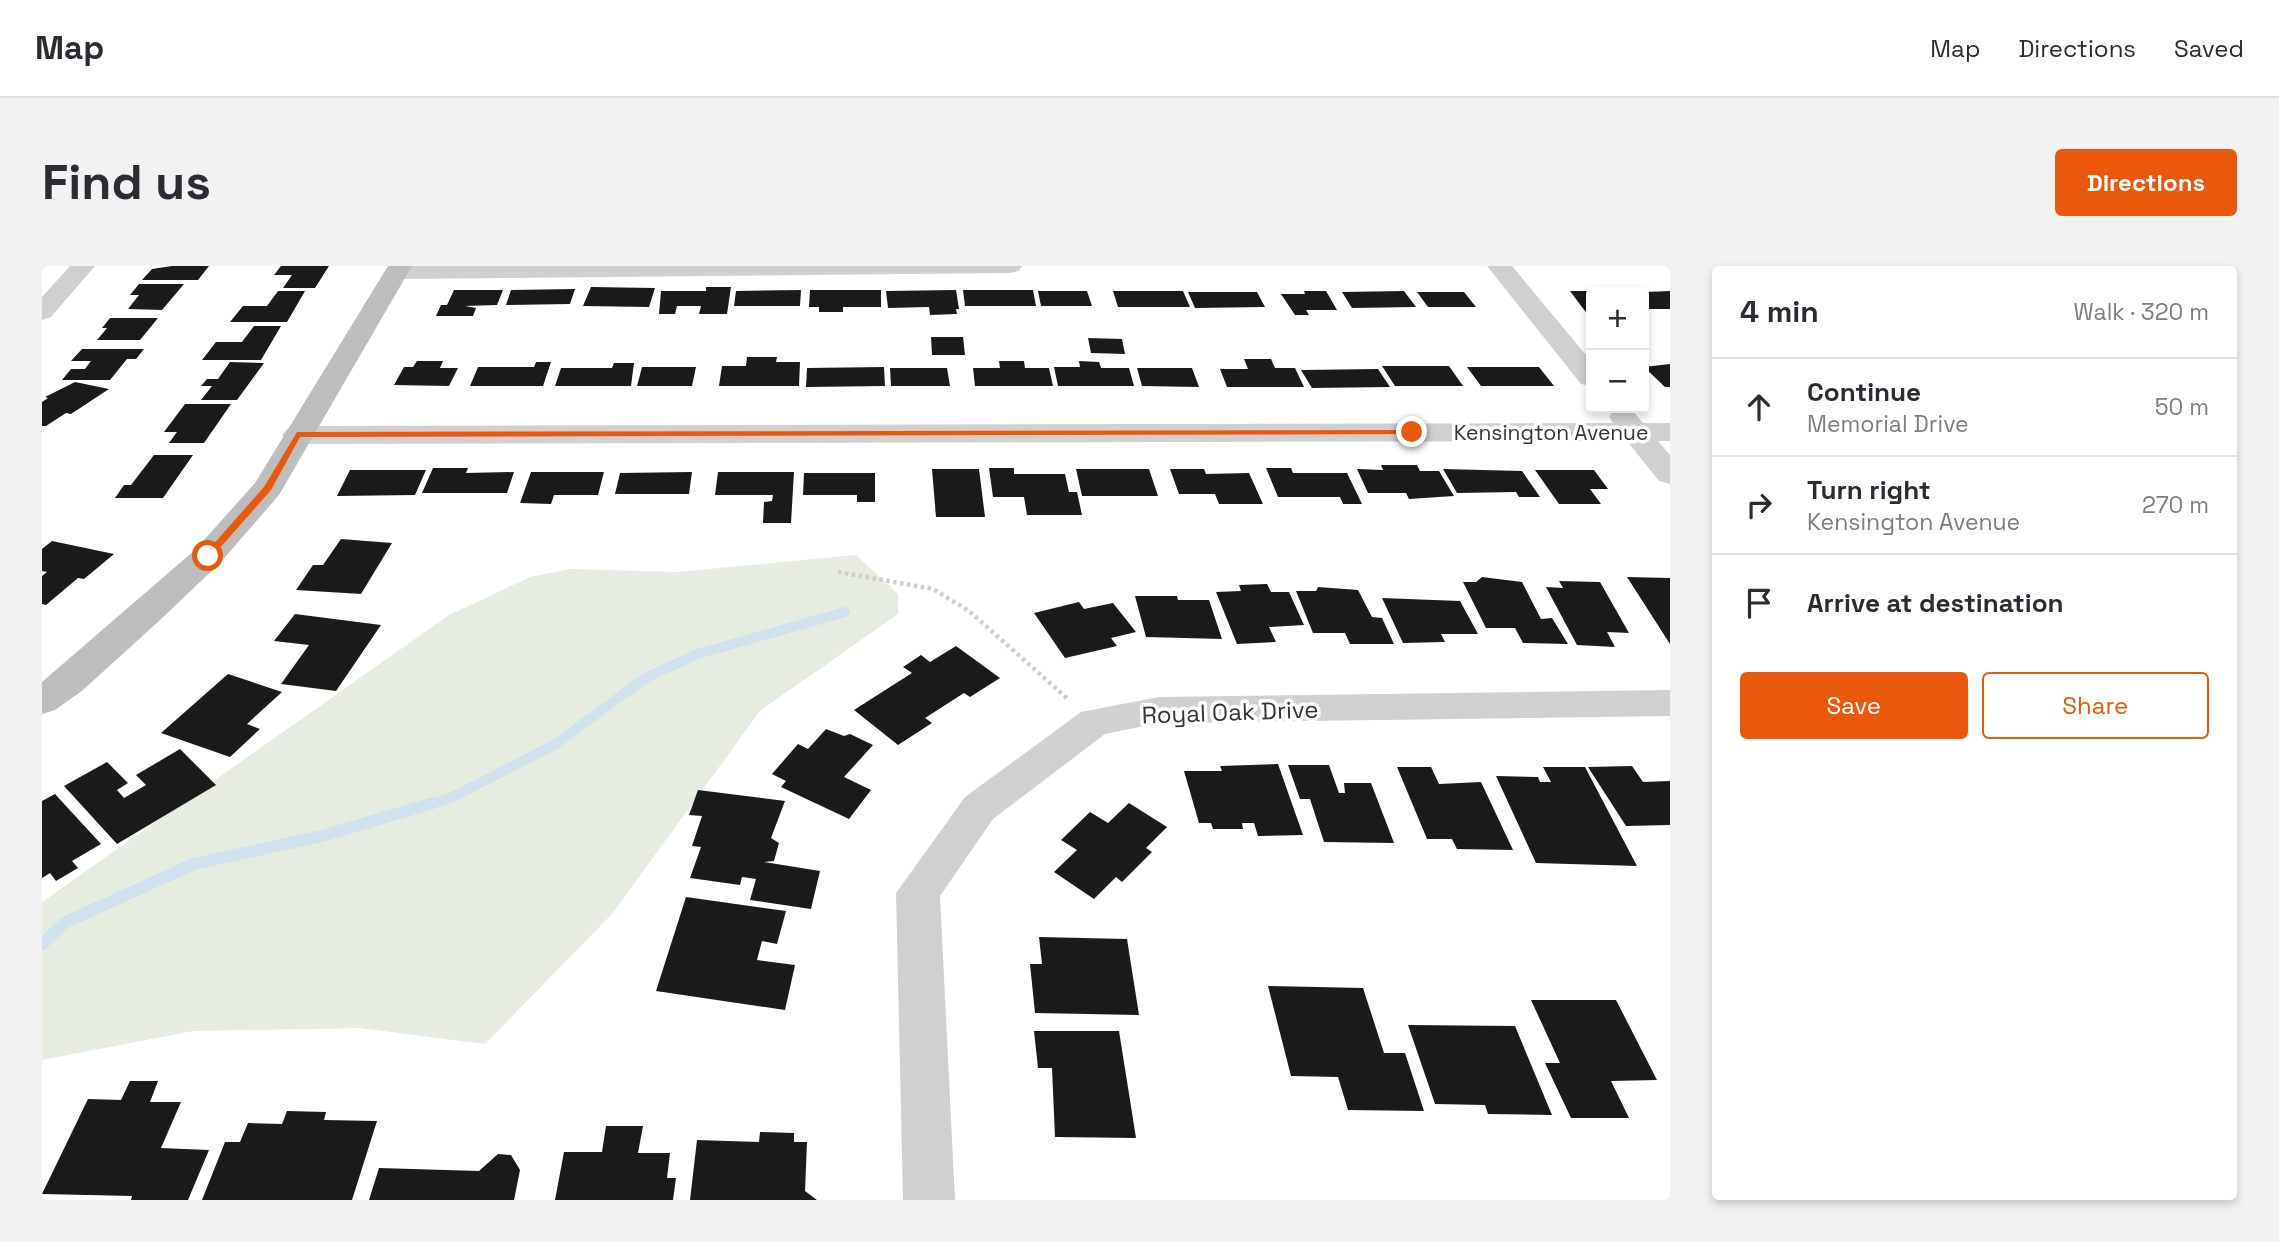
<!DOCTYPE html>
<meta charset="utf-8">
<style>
body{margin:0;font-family:"Space Grotesk",sans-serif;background:#f2f2f3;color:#2b2b33}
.controls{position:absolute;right:21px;top:21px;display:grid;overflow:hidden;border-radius:7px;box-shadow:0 4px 10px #0003}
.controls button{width:63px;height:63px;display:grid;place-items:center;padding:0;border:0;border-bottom:2px solid #e1e1e2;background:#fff;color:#2b2b33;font:35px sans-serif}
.stop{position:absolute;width:21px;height:21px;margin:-16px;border:5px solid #ea580c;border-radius:50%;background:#fff}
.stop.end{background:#ea580c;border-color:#fff;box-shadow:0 2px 7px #0008}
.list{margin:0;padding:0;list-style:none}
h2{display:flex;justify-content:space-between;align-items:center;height:91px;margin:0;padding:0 28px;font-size:30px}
h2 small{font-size:23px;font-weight:400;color:#7c7c81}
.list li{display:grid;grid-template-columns:46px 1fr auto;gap:21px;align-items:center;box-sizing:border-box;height:98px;padding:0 28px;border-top:2px solid #e1e1e2}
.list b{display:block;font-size:26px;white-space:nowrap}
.list p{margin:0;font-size:23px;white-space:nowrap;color:#7c7c81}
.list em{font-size:23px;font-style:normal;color:#7c7c81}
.actions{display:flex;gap:14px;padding:21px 28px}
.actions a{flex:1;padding:16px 0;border:2px solid #ea580c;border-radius:7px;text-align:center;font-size:24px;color:#ea580c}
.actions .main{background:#ea580c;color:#fff}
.icon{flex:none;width:38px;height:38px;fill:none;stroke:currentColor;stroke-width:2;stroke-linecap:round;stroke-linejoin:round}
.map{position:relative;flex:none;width:1628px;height:934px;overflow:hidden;border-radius:7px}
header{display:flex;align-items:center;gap:42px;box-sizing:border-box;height:98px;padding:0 35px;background:#fff;border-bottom:2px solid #e1e1e2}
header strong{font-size:33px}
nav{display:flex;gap:38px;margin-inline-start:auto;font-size:24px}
.intro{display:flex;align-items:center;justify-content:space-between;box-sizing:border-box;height:168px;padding:0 42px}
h1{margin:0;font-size:49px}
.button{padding:18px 32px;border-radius:7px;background:#ea580c;color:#fff;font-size:24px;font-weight:700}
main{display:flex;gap:42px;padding:0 42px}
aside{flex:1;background:#fff;border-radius:7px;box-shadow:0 4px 10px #0003}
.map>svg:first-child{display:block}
</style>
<header>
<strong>Map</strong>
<nav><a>Map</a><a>Directions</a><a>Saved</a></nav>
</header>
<div class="intro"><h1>Find us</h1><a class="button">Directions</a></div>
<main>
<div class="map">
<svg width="1628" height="934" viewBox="0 0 1628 934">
<rect width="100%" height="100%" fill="#fff"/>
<path fill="#e6ecdf" d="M814,289L856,328V348L718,445L570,648L443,778L317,762L151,765L0,794V636L407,349L488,311L528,303L635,306Z"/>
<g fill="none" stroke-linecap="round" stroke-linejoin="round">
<path stroke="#cfe2ee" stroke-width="10" d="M385,539L409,532L512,479L605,411L656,388L803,346"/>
<path stroke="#cfe2ee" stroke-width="12" d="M0,678L24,656L152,598L280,570L391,537"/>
</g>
<path fill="#1a1a1a" d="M130,0H167L156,14H100L110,3Z
M239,0H287L273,22H241L250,9H232Z
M97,18H142L120,44L86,43L97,29H88Z
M549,21L613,22L607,41L541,40Z
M664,21H689L685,48H657L659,40H635L633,48H617L619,25H664Z
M533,23L528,38L464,39L469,24Z
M412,24H461L455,39L423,40L434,42L431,50H394L399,39H405Z
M759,24L758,40H692L694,25Z
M768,24H839V41H801V46H777V41H767Z
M914,24L917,43H914L915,48L888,49L887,41L846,42L844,25Z
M921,24H991L994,40H923Z
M236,25H263L245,56H188L201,40H225Z
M996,25H1045L1050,40H999Z
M1071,25H1141L1148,41H1076Z
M1262,25H1284L1295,44H1264L1267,49H1253L1239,28H1263Z
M1362,25L1374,41L1310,42L1300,26Z
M1528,25H1549V53Z
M1628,25V43H1605L1602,40V26Z
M1146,26H1215L1223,41L1153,42Z
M1375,26H1422L1434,41H1386Z
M68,52H116L98,74H55L65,62H60Z
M212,60H239L219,94H160L174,76H200Z
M889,71H921L923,89H890Z
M1046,72L1080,73L1083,88L1049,87Z
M40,83H102L94,93H85L68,114H20L29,103H43L49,95H29Z
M705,91H735L734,96H758L757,120H677L680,100H704Z
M1202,93H1229L1233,102H1253L1262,121H1185L1178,103H1206Z
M375,95H401L398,102H416L407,120L352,119L362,101H371Z
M957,95H982L983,102H1007L1011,120H933L931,102H958Z
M1037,95L1057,96L1059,102H1087L1092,120H1016L1012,101H1038Z
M188,96L222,97L195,134H159L170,120H159L165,113H176Z
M494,96H509L501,120H428L436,101H492Z
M572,97H592L589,120H513L519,102H570Z
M1628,98V121H1623L1602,101Z
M1340,100H1407L1421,120H1353Z
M600,101H654L650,120H595Z
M842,101L843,120L764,121L765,102Z
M1425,101H1497L1512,120H1439Z
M848,102H905L908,120H849Z
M1095,102H1150L1157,121L1100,120Z
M1336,103L1348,121L1270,122L1259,104Z
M33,116L67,123L29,148L24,147L4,160H0V136L6,132L3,131Z
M143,138H189L162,177H127L135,166H122Z
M112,189H151L121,232H73L82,219H89Z
M1339,199H1375L1378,205H1397L1412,230L1367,233L1364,227H1326L1315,203L1341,204Z
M391,202H426L424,207L472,206L465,227H380Z
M947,202H972V208H1023L1027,226H1035L1040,249H985L982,231H951Z
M1224,202H1249L1251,207H1305L1320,238H1301L1298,231H1236Z
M890,203H937L943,251H894Z
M1034,203H1107L1116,230H1040Z
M1128,203H1162L1164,208L1207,207L1221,238H1177L1173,228H1137Z
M1401,203L1480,205L1498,231H1477L1474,226L1415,227Z
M308,204H384L373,229L295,230Z
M1493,204H1552L1566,223H1548L1559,238H1517Z
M489,206H562L556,229H512L509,238L478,237Z
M650,206L647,228H573L578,207Z
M676,206H752L749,257H721L722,236L730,235L731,229H673Z
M762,207H833V236H815V229H761Z
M299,273L350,277L319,328L254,324L271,299H281Z
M10,275L72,288L42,313L36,312L4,339L0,338V310L5,306L0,305V283Z
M1440,311L1480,316L1499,353L1510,352L1526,378L1481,377L1473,362H1444L1421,316H1434Z
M1585,311L1628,312V378Z
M1517,315L1558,316L1587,367L1565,366L1573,381L1535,379L1504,321L1521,322Z
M1225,318L1229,326H1247L1262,359L1227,361L1234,376L1195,378L1174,326L1199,325L1197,319Z
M1276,321L1316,324L1330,351L1340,352L1352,378H1308L1303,367H1271L1254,325H1274Z
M1093,330H1135L1136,334H1167L1180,373L1104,371Z
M1340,332L1418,335L1436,368H1399L1403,376L1361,377Z
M1037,336L1042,343L1071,337L1094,366L1069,372L1075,380L1023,392L992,347Z
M253,348L339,359L294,425L239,418L267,379L232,375Z
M914,380L958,412L928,431L922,427L883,452L890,457L856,479L812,444L870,407L861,401L879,389L888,396Z
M186,408L240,426L205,458L218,463L188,491L119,467Z
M784,463L802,470L808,468L831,479L802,511L829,524L807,553L739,521L744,515L730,508L756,478L766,483Z
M138,483L174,519L75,578L22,520L65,496L86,517L75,524L82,532L104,519L94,509Z
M1236,498L1261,569L1216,570L1212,557H1200L1201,563H1171L1169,557H1157L1142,505H1180L1178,500Z
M1246,499H1287L1297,527H1303L1302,517H1329L1352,577L1282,576L1268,533H1258Z
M1590,500L1601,516L1628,515V559L1584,560L1546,501Z
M1355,501H1389L1397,518L1439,516L1471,584L1415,583L1410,573H1385Z
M1501,501H1543L1595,600L1494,597L1454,510L1496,511L1498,516H1509Z
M656,524L743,535L729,572L737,577L732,595L722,596L778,605L769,643L708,634L714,613L700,611L698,619L648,612L659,581L650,580L660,550L647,549Z
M13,528L59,578L30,595L36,602L14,615L8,607L0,612V535Z
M1087,537L1125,561L1104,582L1110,586L1080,616L1074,611L1052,633L1012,606L1035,584L1019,574L1048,546L1066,557Z
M644,631L744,645L735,678L720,675L715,694L753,699L743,744L614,725Z
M997,671L1085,673L1097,749L993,747L988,698H1000Z
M1226,720L1321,722L1342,787H1363L1382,845L1306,844L1296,811L1249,810Z
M1489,734H1574L1615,814L1569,815L1587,852H1529L1503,797H1518Z
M1366,759L1473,760L1510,849L1446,848L1443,839L1393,838Z
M992,765H1077L1094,872L1013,871L1010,802H996Z
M88,815H116L108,836H139L119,882L167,884L146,934H89L90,930L0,928L46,833L79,834Z
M245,845L284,846L282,854L335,855L310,934H160L183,876H198L206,857L240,858Z
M564,860H601L596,887H628L625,912H634L631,934H513L522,886H560Z
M718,866L752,867V876H765L763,925L775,934H648L655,874L717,876Z
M456,888L469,889L478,904L472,934H327L337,902L437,905Z"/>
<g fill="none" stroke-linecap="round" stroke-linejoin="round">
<path stroke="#cdcdcd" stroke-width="4.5" stroke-dasharray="3.5 3.5" stroke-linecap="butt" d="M796,306L891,323L927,345L1027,434"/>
<path fill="#d0d0d0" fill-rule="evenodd" d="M28,0H53L9,51L0,54V31Z
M349,0H980L977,5L968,7L354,13L345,11L342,6Z
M1445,0H1470L1549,95V120L1539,118Z
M1581,142L1591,145L1601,157H1628V175H1616L1628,189V218L1617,215L1585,175L255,178L245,175L240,169L245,163L255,160L1571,157L1567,151L1571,145Z
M1628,424V450L1117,457L1063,468L951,553L898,630L913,934H861L854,627L923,531L1039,446L1117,431Z"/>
<path fill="#bdbdbd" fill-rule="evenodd" d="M346,0H370L237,229L178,297L117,355L41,424L13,444L0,448V416L154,283L213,217Z"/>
</g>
<path fill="#ea580c" d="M1370,164L1373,168L258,171L229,224L169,292L161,290L222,221L255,166Z"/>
<g text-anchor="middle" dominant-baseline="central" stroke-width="7" stroke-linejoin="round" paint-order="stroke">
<g font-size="21" fill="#333" stroke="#fff">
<text x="1509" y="166">Kensington Avenue</text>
</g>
<g font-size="24" fill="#333" stroke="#fff">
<text transform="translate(1188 446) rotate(-2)">Royal Oak Drive</text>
</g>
</g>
</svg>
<div class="controls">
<button>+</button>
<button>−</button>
</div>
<div class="stop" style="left:166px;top:290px"></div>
<div class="stop end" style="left:1370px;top:166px"></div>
</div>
<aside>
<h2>4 min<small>Walk · 320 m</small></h2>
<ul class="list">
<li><svg class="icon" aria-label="ahead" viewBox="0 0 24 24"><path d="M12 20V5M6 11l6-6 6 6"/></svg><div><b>Continue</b><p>Memorial Drive</p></div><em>50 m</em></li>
<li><svg class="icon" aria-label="right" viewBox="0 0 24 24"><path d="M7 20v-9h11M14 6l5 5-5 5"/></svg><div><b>Turn right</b><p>Kensington Avenue</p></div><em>270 m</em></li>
<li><svg class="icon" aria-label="arrive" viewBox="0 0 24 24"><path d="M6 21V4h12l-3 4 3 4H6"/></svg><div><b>Arrive at destination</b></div></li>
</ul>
<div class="actions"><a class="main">Save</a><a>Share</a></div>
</aside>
</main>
